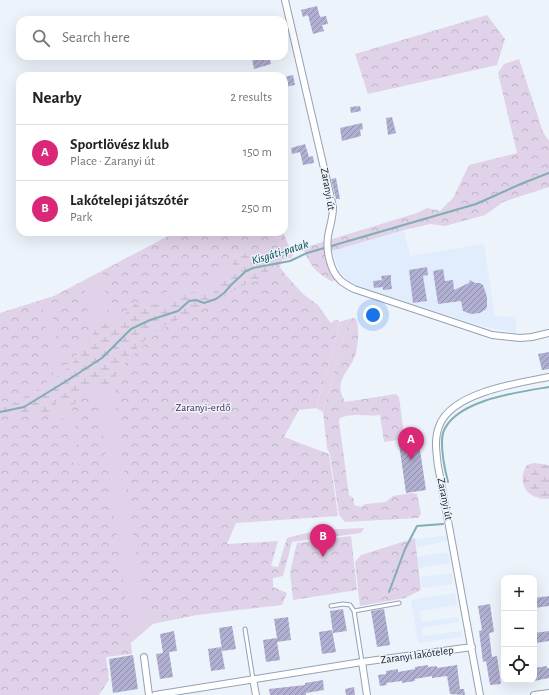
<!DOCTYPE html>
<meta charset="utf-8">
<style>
body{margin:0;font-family:"Alegreya Sans",sans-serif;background:#f2f2f2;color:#222}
.controls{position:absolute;right:12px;bottom:12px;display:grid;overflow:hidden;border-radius:8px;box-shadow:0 4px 16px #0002}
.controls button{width:36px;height:36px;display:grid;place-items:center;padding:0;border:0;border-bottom:1px solid #e0e0e0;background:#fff;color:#222;font:20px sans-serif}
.you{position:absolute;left:373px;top:315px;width:14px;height:14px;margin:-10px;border:3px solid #fff;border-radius:50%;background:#1a73e8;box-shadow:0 0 0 6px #1a73e833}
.badge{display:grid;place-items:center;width:26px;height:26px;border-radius:50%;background:#db2777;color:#fff;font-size:13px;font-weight:700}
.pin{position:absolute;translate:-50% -33px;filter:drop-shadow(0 1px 2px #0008)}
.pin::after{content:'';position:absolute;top:21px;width:14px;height:12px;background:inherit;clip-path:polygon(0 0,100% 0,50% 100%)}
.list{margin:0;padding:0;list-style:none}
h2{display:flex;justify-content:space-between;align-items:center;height:52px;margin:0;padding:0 16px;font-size:17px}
h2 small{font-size:13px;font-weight:400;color:#767676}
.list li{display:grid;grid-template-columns:26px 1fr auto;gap:12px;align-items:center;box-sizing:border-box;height:56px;padding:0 16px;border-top:1px solid #e0e0e0}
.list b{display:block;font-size:15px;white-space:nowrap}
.list p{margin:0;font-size:13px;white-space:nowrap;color:#767676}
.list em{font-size:13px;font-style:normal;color:#767676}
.icon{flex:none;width:22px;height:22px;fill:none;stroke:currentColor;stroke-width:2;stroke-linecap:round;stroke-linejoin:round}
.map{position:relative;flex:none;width:549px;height:695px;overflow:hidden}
.search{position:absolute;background:#fff;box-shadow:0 4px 16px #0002;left:16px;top:16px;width:272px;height:44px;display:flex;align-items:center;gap:10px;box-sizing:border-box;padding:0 14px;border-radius:12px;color:#767676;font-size:15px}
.panel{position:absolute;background:#fff;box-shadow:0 4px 16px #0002;left:16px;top:72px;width:272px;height:164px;border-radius:12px}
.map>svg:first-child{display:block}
</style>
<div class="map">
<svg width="549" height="695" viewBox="0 0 549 695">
<defs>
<pattern id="forest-crowns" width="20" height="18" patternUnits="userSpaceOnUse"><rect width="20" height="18" fill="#e0d2e8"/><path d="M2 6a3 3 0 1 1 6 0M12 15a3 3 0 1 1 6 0" fill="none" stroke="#bfb4c7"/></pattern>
<pattern id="wetland-marsh" width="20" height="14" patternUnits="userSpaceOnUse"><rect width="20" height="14" fill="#e0d2e8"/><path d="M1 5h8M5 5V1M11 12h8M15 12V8" fill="none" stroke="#bfb4c7"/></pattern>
<pattern id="building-hatch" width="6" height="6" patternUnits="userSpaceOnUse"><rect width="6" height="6" fill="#b1b0d2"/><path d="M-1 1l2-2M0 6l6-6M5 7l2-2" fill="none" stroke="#8f8eaa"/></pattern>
</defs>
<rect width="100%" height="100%" fill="#edf3fb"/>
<path fill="#e1ecfc" d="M404,230L410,256L484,244L495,316L516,317V333L481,326L359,287L347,279L340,272L336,262L333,251Z
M446,535L447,541L417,547L415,540Z
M448,552L450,563L419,568L417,557Z
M452,573L453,584L422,588L421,577Z
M455,593L457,605L420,611L421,622L458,617L459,622L422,628L423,636L461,631L462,637L418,643L411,600Z"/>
<path fill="#e0d2e8" d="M244,248L267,259L277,276L153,613V624L132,642L121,632L82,469L72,470L24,420L0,419V398L39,303L52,298L106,270L133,300L225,261Z
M349,319L323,412L316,408L336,340L339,322Z"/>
<path fill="url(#forest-crowns)" d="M487,15L505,39L497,65L368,94L355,54Z
M519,59L543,132L549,141V187L503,202L485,215L445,226L430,224L404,230L325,253L329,269L336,278L333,282C316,273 310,266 303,248L417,213L427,208L440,211L453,198L469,165L517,153L498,73L504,64Z
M176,232H283L293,256L291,258L282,260L280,267L284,273L303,294L318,305L329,321L331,323L335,320H338L339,322L336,340L316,408L299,410L284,437L329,454L338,516L236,523L227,544L278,541L271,566L278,567L287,538L319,530L364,528L361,533L292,542L283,576L273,578V587L287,593L282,605L197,615L152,624L131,642L132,654L106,657L109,680L99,695H0V416L24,417L57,410L65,422L74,467L78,466L76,429L72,409L84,397L92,394L98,399L129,622L124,628V631L132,638L150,623V614L142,602L114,394L125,363L160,330L219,302L241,287L273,274L272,270L265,261L255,254L244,251L237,253L228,262L221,272L196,289L178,288L134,303L120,318H108L103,272L84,282L90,334L75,357L62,370L50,302L42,305L54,377L14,402L0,401V313L54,296Z
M353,318L356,319C360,329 358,346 355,356C348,374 333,380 345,402L396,394L399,397L405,442L400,443L399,440L384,442L380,415C367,417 353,412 340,418L339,421L349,495L354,499V505L361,507L365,504L386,502L393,496L412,493L417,494L421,514L418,518L345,522L339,515L330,454L327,448L323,412L349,319Z
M351,536L357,590L293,600L290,572L297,543Z
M415,538L421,590L405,598L360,606L355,562L361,555Z"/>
<path fill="url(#wetland-marsh)" d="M242,253C259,256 262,260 270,275L239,287L218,301L155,330L117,368L114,383L109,387C91,386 85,378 79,401L72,405L61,399L56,402L54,408L50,412L0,414V404H12L53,381L61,372L70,367L96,330L108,322L118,321L135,304L147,306L161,303L174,302L186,293L194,292L202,295H211L217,289L222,279L231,271L234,259Z
M534,463L549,465V499C545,499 540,499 536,497C522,493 519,476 527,465Z"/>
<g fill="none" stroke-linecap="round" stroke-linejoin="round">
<path stroke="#81adb3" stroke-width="2" d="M0,412L24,407L68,380L102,358L131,329L150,320L178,311L189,301L196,300L204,303L216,299L224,293L231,285L246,271L253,268L290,261L307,253L476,204L523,183L549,173
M448,482C445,470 440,446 443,433C454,400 519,392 549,387
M389,592L405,549L417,526L443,524"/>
</g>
<path fill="url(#building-hatch)" d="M317,6L320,17L326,16L328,24L322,25L324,31L313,34L308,15L303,17L301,10Z
M263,56H269L271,64L254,69L252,59Z
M293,75L295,85L285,87L284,77Z
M360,106L361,111L351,113L350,107Z
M392,117L396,133L388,135L386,118Z
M362,123L363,129L360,130L361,136L342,141L340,128Z
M305,144L309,157L313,156L314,163L303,165L300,152L292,154L291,148Z
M336,178L340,199H336L331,179Z
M427,267L428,275L423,276L427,301L413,303L409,270Z
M443,269L445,281L453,280L454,290L469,283L470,280L475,283H480L483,285L487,297V306L486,309L480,313L471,314L463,311L461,301L438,304L433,271Z
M391,275V282L392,289L383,290V287L374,288L373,281L382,280L381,276Z
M549,352V369L542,370L538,354Z
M406,443L408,452L420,450L426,490L406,493L399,444Z
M549,596V606L534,608V598Z
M490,604L494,632L489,633L492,657L497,656L501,684L490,685L486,661L483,662L479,631L482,630L478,606Z
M343,609L347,631L333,633L330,611Z
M384,609L390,645L377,647L371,611Z
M288,617L291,640L277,642L280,660L266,662L263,640L277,638L274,619Z
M232,626L236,649L222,651L219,628Z
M332,630L336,652L322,654L319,632Z
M174,631L177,651L169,652L173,677L160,679L156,654L163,653L160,634Z
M549,631V641L536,643L534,633Z
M221,647L225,669L211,671L208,649Z
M133,655L138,689L113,693L109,659Z
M428,665V667L437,666V668L457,665L460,689H464L465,695L450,694L447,676L432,678V676L415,679V681L402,683V681L386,683L387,685L380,686L378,675L386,674V671L398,669V672L415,669V667Z
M547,666V668H549V678L534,681V668Z
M323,680L324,690L306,693V695H270L269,689L305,685V683Z
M354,687L355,695H346L345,689Z"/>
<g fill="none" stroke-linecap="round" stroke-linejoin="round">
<defs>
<path id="service" d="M331,606L343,604L350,605L354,611L362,662
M354,611L399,603
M245,629L253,679"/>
<path id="minor" d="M285,0L333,207C333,216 331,223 329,231C325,247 329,270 341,281C345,284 350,287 354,289L492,335L520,338L532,337L549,333
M144,657L149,695
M362,662L367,695
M253,679L256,695
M155,695L362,662L472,647
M480,695L438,466C436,451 434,437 440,424C454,392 518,383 549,377
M534,695L549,693"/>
</defs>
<use href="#service" stroke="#95a1b5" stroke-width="5"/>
<use href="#minor" stroke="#95a1b5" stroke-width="8"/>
<use href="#service" stroke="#fff" stroke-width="3"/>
<use href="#minor" stroke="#fff" stroke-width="6"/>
</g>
<g text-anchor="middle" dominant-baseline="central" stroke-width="3" stroke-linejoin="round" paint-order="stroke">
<g font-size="11" fill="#161b23" stroke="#edf3fb">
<text transform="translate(328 189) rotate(80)">Zaranyi út</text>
<text transform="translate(445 499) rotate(79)">Zaranyi út</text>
<text transform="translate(417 655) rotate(-8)">Zaranyi lakótelep</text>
</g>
<g font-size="11" fill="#492d58" stroke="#edf3fb">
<text x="203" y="407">Zaranyi-erdő</text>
</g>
<g font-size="12" font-style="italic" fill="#00484f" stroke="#edf3fb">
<text transform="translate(280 252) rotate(-17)">Kisgáti-patak</text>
</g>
</g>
</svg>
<div class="controls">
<button>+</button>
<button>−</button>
<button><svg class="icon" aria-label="locate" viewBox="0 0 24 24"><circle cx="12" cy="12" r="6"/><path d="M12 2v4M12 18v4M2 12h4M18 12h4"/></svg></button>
</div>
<div class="you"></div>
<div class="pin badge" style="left:411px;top:460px">A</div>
<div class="pin badge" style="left:323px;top:557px">B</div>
<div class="search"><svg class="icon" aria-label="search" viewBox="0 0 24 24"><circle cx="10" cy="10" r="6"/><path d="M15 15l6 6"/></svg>Search here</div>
<section class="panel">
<h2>Nearby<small>2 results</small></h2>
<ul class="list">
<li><span class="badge">A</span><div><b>Sportlövész klub</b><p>Place · Zaranyi út</p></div><em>150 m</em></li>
<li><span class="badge">B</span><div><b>Lakótelepi játszótér</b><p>Park</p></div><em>250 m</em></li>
</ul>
</section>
</div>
